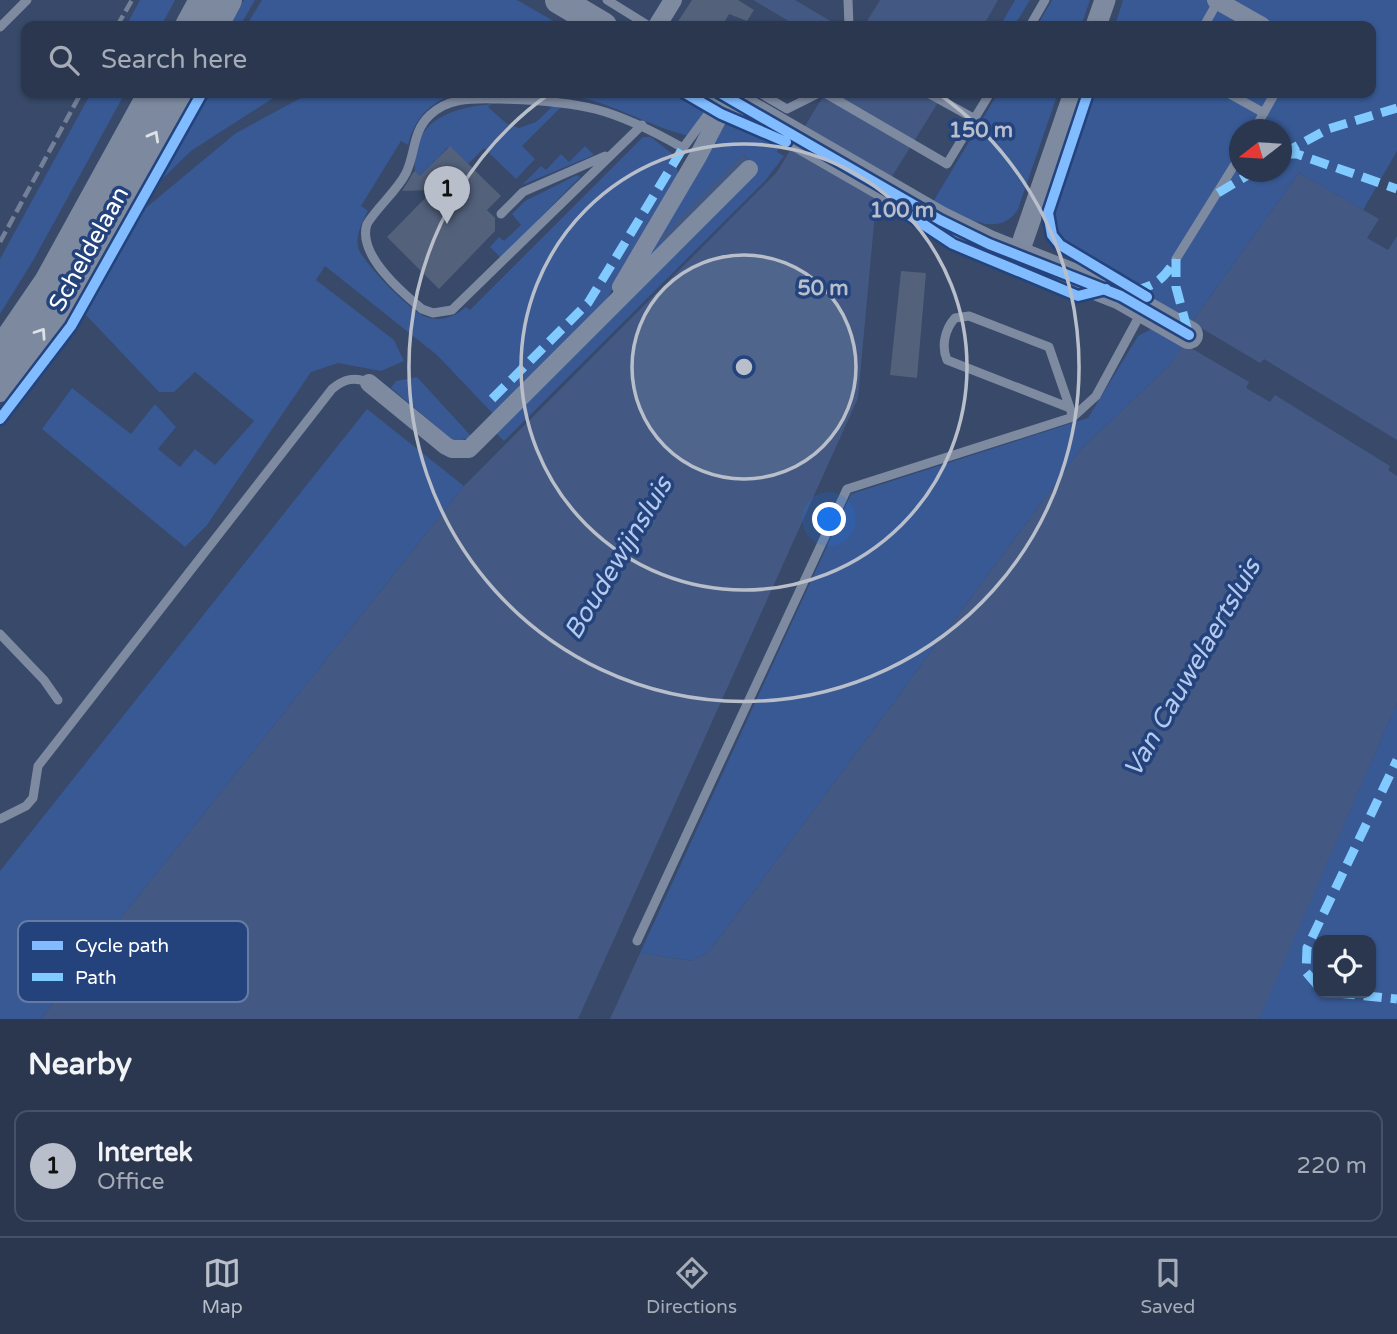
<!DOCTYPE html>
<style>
body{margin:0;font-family:"Varela Round",sans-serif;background:#364259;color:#f1f3f6}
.controls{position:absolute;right:21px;bottom:21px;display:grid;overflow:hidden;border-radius:14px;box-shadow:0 2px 5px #0004}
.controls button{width:63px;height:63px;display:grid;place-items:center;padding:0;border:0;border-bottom:2px solid #465166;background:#2a374f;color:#f1f3f6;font:35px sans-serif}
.compass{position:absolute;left:1229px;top:119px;width:63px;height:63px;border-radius:50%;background:#2a374f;box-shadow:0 2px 5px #0004;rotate:253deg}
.you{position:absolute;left:830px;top:520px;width:24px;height:24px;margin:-18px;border:5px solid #fff;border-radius:50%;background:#1a73e8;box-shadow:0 0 0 10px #1a73e833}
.badge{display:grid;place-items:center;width:46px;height:46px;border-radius:50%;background:#b9bfca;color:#111;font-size:23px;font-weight:700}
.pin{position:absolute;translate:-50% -58px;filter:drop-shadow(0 2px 4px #0008)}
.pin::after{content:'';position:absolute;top:37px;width:24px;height:21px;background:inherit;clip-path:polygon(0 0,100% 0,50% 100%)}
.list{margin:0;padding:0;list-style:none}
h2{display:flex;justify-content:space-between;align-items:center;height:91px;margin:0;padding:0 28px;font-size:30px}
h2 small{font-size:23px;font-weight:400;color:#a5acb7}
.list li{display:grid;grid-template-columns:46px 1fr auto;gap:21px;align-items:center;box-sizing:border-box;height:112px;margin:0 14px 14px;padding:0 14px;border:2px solid #465166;border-radius:14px}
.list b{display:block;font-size:26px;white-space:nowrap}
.list p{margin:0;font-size:23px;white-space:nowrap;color:#a5acb7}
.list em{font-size:23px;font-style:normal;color:#a5acb7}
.icon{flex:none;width:38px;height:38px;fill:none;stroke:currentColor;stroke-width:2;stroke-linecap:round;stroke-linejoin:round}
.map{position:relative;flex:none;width:1397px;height:1019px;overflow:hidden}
.search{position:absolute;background:#2a374f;box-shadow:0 2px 5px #0004;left:21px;right:21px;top:21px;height:77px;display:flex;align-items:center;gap:18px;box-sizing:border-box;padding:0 24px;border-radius:14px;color:#a5acb7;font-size:26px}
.sheet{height:217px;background:#2a374f}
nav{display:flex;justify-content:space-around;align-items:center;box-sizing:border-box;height:98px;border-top:2px solid #465166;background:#2a374f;font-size:19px;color:#a5acb7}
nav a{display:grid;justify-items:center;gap:4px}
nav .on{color:#b9bfca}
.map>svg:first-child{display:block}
</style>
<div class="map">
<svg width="1397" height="1019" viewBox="0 0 1397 1019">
<rect width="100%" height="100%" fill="#384969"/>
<path fill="#385994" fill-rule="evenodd" d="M140,0H175L161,26H126Z
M244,0H255L240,26H227Z
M262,0H517L562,26H246Z
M1015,0H1030L1014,26H1000Z
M1052,0H1090L1081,26H1037Z
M1123,0H1397V151L1363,210L1299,173L1192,322L1060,241L1054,230L1051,216L1093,93H1371V26H1115ZM1240,130H1282V172H1240Z
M91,93H125L34,259L0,314V259Z
M189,93H199L78,306L75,303Z
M206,93H281L191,151L153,188Z
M310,93H674L707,111L692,135H685C653,127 623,109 590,100C566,93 469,88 447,97C426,106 413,123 408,145L401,141L361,206L368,211C362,222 356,234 358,247C361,261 411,312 426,317C440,322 455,317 466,307L470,310L643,137H651L675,156L678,174L603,306L494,415L437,355L325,266L316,280L394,340L404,361L381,371L338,363L311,372L207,525L185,547L42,429L72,388L131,434L155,404L176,427L158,449L180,467L195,449L215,465L254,421L195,372L174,392H159L85,314L142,211L236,133Z
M998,93H1058L1018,209C998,242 959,213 933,202Z
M492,104L488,107L507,124L519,128L536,122L555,104H564L522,146L535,159L516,179L484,148L468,164L448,147L432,164L434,190L415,171C411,120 451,108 492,104Z
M725,124L780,145L777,152L784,156L765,181L504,441L496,433L757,168L743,155L666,244L642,263Z
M585,146L594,155L522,185L541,166L546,170L561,154L569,162Z
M577,175L580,177L501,258L490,247L499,237L504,241L521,225L512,214L525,201Z
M1153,328L1185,343L1169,366L1081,449L709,952L692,961L640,953L851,494L1088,418L1138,336Z
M417,377L472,437L455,442L391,388L396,381Z
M367,409L464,486L41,1019H0V871Z
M1397,703V1019H1259L1262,1011ZM1318,940H1371V993H1318Z"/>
<path fill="#435983" d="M753,0H795L839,26H797Z
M880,0H998L983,26H864Z
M825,93H944L876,202L858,398L578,1019H41L464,486L777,172Z
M743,155L749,161L666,244L660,238Z
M1299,173L1379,219L1367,238L1388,250L1397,236V703L1259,1019H610L640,953L692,961L709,952L1081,449L1169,366L1196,325L1192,322Z"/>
<path fill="#384969" d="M1196,325L1260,363L1264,359L1397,440V476L1388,470L1390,466L1275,395L1270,402L1246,388L1249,382L1184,344Z"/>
<path fill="#53617b" d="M692,0H738L754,10L747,21L729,14L722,26H675Z
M450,146L501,196L487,210L495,218V231L439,289L387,237L433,190L402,191L413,173L415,171L420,176Z
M901,271L926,273L917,378L890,375Z"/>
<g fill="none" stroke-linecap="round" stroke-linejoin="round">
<path stroke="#7e8aa0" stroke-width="9" d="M607,0L649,26
M848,0L849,26
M1030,26L1045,0
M1204,26L1218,1
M0,27L27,0
M760,93L787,109L819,93
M825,93L947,164L990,93
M928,93L975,119
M1228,93L1264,113
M642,125L452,310L433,313L422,309C400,291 357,254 367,224C378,206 397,191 406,173C416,152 412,132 430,115C450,96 476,99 501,99C581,101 613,108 683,148L720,98
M1254,130L1275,93
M501,214L523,192L605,156
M1176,259L1240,156
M1070,408L947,360C941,346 945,329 955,318L969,316L1049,347L1073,417
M0,634L44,680L58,700
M0,819L26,806L33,798L38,766L332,389C344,379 355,376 369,383
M637,941L847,489L1073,417L1096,396L1141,313"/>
<path stroke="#7e8aa0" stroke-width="18" d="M1216,0L1262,26
M657,26L673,0
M621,287L697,158L729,97
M369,383L446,446L452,449H469L749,169"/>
<path stroke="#7e8aa0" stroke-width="21" d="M1096,26L1105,0
M1018,255L1074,93"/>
<path stroke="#7c899f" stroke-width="28" d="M559,0L603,26
M189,26L203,0
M214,26L228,0
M720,93L940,220L989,244L1121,296L1189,335
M0,352L48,282L152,93
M0,388L62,303L178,93"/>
<path stroke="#748098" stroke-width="4.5" stroke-dasharray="12 5" stroke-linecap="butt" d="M117,26L132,0
M0,242L81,93"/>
<path stroke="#80caff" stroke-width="9" stroke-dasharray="18 9" stroke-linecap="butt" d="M1282,154L1328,129L1397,108
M1285,154H1297L1397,189
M1218,193L1253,172
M1176,259V287L1188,332
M1134,290C1156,287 1165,277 1176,259
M492,399L588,303L683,148
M1318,986L1306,972L1307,948L1397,760
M1337,993L1397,999"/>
<defs>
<path id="cycleway" d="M685,93L721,114L786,142
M720,93L940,220L989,244L1121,296L1189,335
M1088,93L1048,213L1052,235L1060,245L1147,297
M909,215L953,244L1078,296L1106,289
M0,419L71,326L202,93"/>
</defs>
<use href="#cycleway" stroke="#24437d" stroke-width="15"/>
<use href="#cycleway" stroke="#80bcff" stroke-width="10"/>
</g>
<defs><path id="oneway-chevron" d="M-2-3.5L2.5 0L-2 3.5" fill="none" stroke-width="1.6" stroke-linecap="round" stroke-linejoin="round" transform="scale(1.75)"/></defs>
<g stroke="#dee2e7">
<use href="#oneway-chevron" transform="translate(154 136) rotate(-61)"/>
<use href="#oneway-chevron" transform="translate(41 333) rotate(-56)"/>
</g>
<circle cx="744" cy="367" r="112" fill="#b9bfca" fill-opacity=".12"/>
<g fill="none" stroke="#b9bfca" stroke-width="3.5">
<circle cx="744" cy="367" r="112"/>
<circle cx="744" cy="367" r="223"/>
<path d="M939 94A335 335 0 1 1 549 94"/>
</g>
<g text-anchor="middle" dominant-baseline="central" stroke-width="7" stroke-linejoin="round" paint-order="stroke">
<g font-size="24" fill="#fff" stroke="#24437d">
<text transform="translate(89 249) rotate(-61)">Scheldelaan</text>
</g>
<g font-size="26" font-style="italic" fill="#b4c9ed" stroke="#24437d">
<text transform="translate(618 558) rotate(-59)">Boudewijnsluis</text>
<text transform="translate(1192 668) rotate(-60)">Van Cauwelaertsluis</text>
</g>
</g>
<rect x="18" y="921" width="230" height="81" rx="10" fill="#24437d" stroke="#667ba4" stroke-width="2"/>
<rect x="32" y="941" width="31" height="9" fill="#80bcff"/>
<rect x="32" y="973" width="31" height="8" fill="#80caff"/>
<g font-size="19" fill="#fff">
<text x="75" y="952">Cycle path</text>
<text x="75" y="984">Path</text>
</g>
<circle cx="744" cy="367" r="10" fill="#b9bfca" stroke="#24437d" stroke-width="3.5"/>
<g font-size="21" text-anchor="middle" font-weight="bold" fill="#b9bfca" stroke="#24437d" stroke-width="7" stroke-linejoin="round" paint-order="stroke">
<text x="981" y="137">150 m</text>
<text x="902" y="217">100 m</text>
<text x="823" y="295">50 m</text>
</g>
</svg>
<div class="controls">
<button><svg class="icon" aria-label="locate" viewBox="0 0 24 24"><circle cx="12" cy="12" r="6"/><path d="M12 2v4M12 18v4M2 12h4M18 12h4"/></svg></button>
</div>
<svg class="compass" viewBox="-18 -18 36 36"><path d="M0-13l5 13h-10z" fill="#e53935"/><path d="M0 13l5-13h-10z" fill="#a5acb7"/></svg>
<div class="you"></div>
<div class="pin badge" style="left:447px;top:224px">1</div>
<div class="search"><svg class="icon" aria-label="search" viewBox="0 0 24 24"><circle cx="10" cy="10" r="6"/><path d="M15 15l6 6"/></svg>Search here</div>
</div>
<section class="sheet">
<h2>Nearby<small></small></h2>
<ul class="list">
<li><span class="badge">1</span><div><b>Intertek</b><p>Office</p></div><em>220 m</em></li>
</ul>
</section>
<nav>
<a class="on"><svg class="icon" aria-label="map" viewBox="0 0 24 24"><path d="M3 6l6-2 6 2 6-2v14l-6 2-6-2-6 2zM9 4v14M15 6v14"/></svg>Map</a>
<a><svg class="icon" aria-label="directions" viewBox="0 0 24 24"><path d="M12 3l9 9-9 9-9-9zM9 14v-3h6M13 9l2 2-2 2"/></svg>Directions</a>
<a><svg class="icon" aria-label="saved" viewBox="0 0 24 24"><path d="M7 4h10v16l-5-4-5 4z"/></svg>Saved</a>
</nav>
